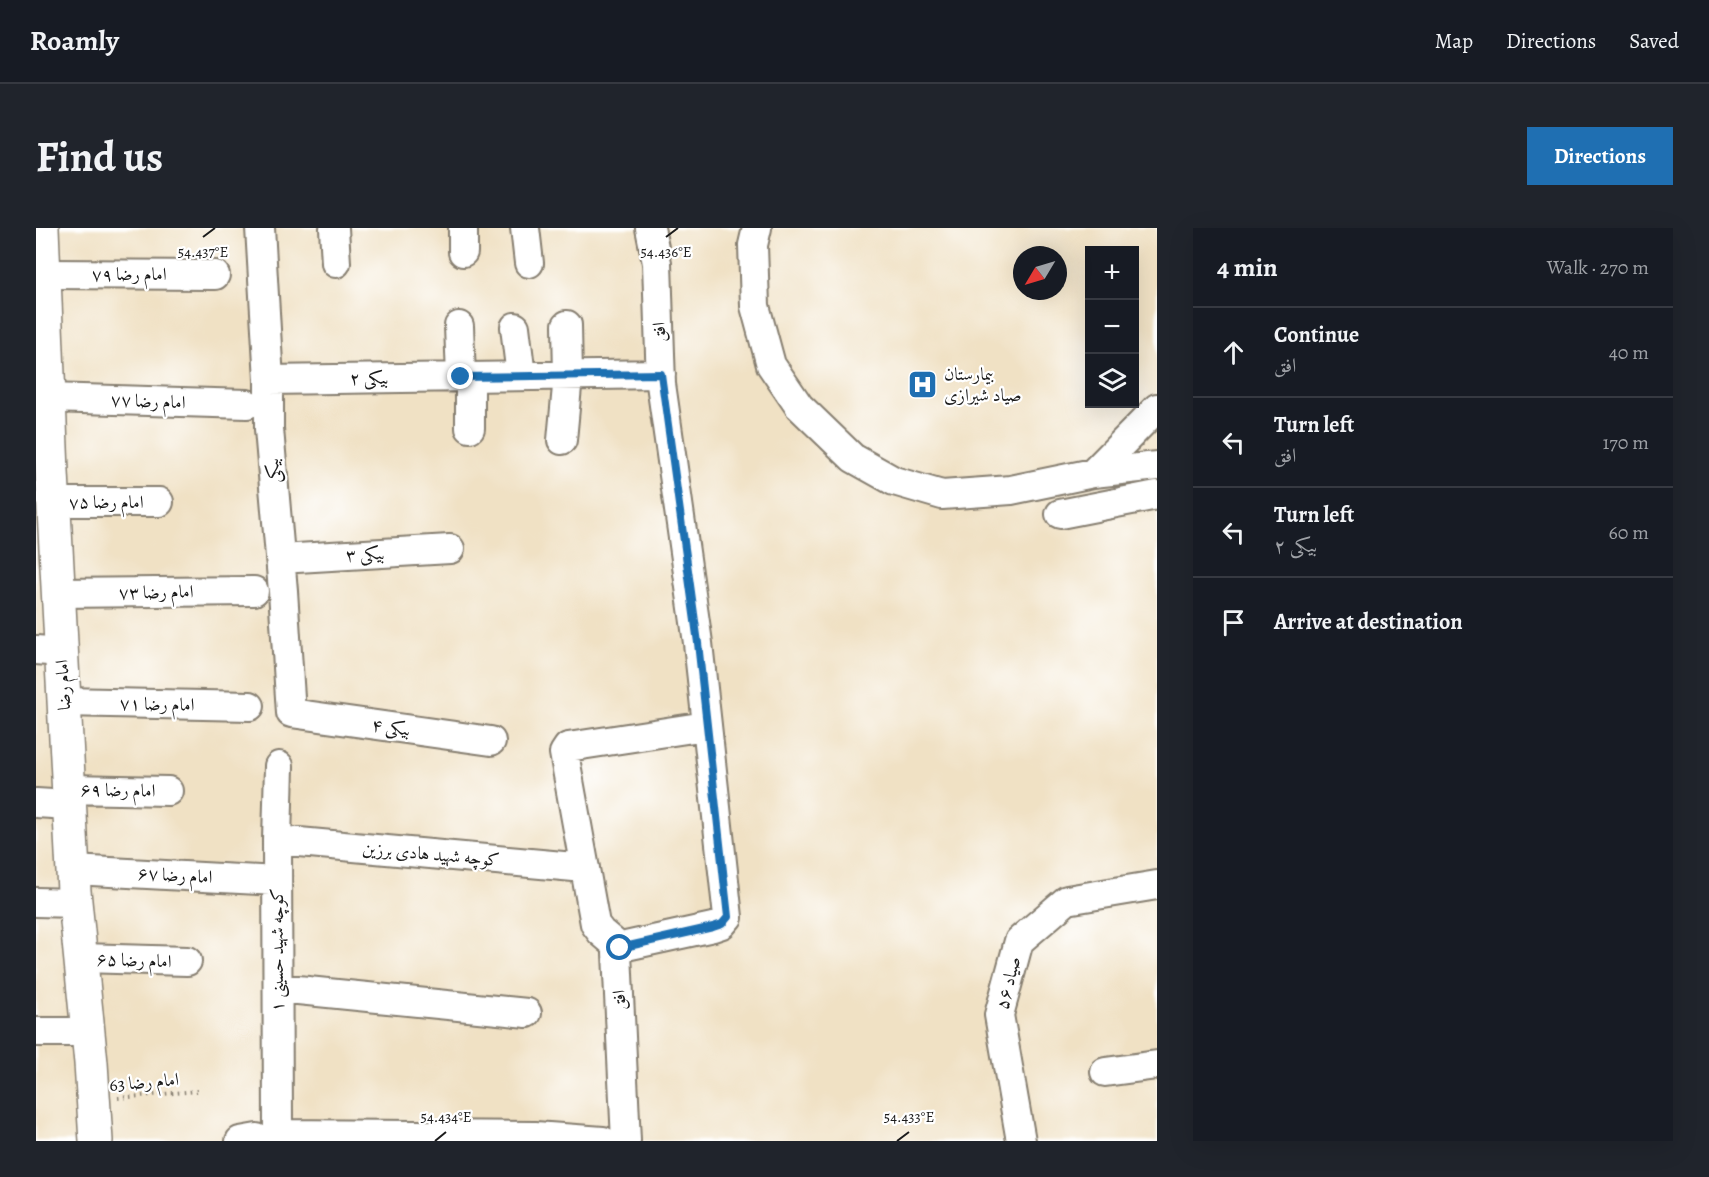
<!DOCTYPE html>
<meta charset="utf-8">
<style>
body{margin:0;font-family:Alegreya,Amiri,serif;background:#20242c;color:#f1f3f6}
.controls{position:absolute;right:18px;top:18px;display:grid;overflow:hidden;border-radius:0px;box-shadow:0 6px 24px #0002}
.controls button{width:54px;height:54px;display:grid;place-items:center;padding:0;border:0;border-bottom:2px solid #363941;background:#171b24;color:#f1f3f6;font:30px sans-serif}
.compass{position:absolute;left:977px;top:18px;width:54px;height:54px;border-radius:50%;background:#171b24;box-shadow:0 6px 24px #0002;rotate:232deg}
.stop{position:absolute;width:18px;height:18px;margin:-14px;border:4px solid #1f6fb2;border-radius:50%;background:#fff}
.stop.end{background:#1f6fb2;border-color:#fff;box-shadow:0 2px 6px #0008}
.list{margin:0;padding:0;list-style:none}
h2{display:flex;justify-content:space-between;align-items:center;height:78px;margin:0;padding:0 24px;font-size:26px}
h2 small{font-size:20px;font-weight:400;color:#9ea1a6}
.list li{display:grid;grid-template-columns:39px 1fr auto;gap:18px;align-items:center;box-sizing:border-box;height:90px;padding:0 24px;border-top:2px solid #363941}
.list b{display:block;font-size:22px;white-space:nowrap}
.list p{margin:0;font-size:20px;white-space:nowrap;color:#9ea1a6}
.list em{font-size:20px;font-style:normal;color:#9ea1a6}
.icon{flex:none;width:33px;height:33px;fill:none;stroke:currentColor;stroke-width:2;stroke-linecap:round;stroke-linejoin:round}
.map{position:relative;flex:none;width:1121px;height:913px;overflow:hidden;border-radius:0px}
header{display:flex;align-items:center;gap:36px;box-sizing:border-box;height:84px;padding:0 30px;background:#171b24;border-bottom:2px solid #363941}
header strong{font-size:28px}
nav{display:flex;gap:33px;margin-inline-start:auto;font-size:21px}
.intro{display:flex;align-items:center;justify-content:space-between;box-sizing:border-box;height:144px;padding:0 36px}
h1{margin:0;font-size:42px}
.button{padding:15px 27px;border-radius:0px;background:#1f6fb2;color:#fff;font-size:21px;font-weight:700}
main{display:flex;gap:36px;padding:0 36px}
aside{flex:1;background:#171b24;border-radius:0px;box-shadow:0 6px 24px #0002}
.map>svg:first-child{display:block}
</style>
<header>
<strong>Roamly</strong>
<nav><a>Map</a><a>Directions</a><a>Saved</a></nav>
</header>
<div class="intro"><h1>Find us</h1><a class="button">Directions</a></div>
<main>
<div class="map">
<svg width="1121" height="913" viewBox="0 0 1121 913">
<rect width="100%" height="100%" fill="#fff"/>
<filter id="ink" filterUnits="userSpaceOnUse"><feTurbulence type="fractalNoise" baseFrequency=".0167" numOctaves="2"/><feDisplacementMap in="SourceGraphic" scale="12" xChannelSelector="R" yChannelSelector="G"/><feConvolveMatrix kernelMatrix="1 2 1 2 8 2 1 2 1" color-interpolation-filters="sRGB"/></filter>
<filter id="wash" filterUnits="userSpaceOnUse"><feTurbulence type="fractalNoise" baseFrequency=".008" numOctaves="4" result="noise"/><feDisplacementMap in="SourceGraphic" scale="24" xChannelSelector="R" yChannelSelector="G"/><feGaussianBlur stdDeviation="1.35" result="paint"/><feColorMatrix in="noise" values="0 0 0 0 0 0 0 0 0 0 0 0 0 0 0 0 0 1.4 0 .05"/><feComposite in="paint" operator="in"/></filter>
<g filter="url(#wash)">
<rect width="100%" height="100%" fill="#f0e1c4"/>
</g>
<g filter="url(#ink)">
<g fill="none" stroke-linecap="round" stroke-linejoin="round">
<defs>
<path id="minor" d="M224,0L233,152V201L247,363L255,485L455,513
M298,0L300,35
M427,0V24
M489,0L493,35
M721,0L717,17L719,78L735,137L763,178L817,230L858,253L906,267L975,262L1057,245L1121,238
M8,46L179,47
M423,98L425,149
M479,99L485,148
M434,149V200
M233,152L625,146
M13,170L211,176
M526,212L532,148L531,97
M1057,245L1121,180
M17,274H123
M1024,286L1121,267
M244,331L414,321
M22,365L218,363
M0,422L25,424
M28,474L214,478
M243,538L241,612L242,906L499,908L567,913
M33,561L132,563
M0,575L33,577
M241,612L549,640
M37,642L241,653
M0,674L39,675
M584,720L565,704L559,696L528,525L532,519L670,498
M45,730L151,733
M242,760L491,785
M0,804H52
M1069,844L1121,837
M204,913L221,910
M590,913L581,725L584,720L590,718L677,699L686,696L692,689L662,415L625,156L621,35L614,0
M985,913L963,787L983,713L1031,672L1121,657"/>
<path id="major" d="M6,0L16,244L38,663L55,835L60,913"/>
</defs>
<use href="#minor" stroke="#867e70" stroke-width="32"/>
<use href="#major" stroke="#867e70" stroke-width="36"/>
<path stroke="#867e70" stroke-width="4" stroke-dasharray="1.5 4.5" stroke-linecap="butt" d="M82,870L161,863"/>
<use href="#minor" stroke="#fff" stroke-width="28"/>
<use href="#major" stroke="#fff" stroke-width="33"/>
</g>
</g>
<g fill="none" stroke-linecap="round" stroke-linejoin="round" filter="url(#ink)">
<path stroke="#1f6fb2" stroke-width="8" d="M425,149L625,146L662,415L692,689L686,696L677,699L584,720"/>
</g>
<path fill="none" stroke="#1c1c1c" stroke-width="2" d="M167,9L179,0M630,9L642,0M399,913L410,904M861,913L873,904"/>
<defs>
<symbol id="hospital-square" viewBox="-11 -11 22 22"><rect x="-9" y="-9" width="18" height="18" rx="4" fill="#1f6fb2" stroke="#fff"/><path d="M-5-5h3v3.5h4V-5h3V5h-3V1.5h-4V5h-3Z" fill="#fff"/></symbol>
</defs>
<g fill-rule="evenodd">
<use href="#hospital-square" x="870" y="140" width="33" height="33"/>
</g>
<g text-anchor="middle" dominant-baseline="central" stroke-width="4.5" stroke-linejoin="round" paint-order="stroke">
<g font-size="18" fill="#1c1c1c" stroke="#fff">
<text x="93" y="46">امام رضا ۷۹</text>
<text transform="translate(623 104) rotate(-92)">افق</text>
<text transform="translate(333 150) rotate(-1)">۲ بیکی</text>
<text transform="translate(112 173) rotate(2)">امام رضا ۷۷</text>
<text transform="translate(237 243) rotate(-95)">بیکی</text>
<text x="70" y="274">امام رضا ۷۵</text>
<text transform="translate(329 326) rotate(-3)">۳ بیکی</text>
<text transform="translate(120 364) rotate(-1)">امام رضا ۷۳</text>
<text transform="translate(27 457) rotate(-93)">امام رضا</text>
<text transform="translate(121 476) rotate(1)">امام رضا ۷۱</text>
<text transform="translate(355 499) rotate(8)">۴ بیکی</text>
<text transform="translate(82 562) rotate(1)">امام رضا ۶۹</text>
<text transform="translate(395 626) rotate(5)">کوچه شهید هادی برزین</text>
<text transform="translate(139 647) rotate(3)">امام رضا ۶۷</text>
<text transform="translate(241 722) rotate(-90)">کوچه شهید حسینی ۱</text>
<text transform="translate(98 732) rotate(2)">امام رضا ۶۵</text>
<text transform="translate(972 755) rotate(-76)">صیاد ۵۶</text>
<text transform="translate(583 772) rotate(-93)">افق</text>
<text transform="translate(108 854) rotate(-5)">امام رضا 63</text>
</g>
<g font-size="18" fill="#1c1c1c" stroke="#fff" text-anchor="start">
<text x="908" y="146">بیمارستان<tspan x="908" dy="21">صیاد شیرازی</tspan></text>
</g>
</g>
<g font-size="15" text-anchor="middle" fill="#1c1c1c" stroke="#fff" stroke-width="4.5" stroke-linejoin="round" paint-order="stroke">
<text x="167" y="29">54.437°E</text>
<text x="630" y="29">54.436°E</text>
<text x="410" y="894">54.434°E</text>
<text x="873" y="894">54.433°E</text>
</g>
</svg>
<div class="controls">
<button>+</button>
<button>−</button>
<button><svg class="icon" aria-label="layers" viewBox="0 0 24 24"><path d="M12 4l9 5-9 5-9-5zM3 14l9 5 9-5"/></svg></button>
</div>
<svg class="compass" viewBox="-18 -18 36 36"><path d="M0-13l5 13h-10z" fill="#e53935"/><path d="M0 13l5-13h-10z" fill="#9ea1a6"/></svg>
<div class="stop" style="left:584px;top:720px"></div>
<div class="stop end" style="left:425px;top:149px"></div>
</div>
<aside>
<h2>4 min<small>Walk · 270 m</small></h2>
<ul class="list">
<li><svg class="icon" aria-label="ahead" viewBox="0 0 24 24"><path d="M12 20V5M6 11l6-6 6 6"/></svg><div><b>Continue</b><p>افق</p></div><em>40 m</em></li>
<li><svg class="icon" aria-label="left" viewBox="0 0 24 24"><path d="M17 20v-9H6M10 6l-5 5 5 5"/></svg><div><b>Turn left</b><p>افق</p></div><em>170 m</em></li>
<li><svg class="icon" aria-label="left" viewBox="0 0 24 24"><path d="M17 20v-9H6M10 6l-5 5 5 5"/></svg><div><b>Turn left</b><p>۲ بیکی</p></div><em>60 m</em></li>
<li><svg class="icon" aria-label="arrive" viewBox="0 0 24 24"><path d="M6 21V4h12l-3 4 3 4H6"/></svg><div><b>Arrive at destination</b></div></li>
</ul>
</aside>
</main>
